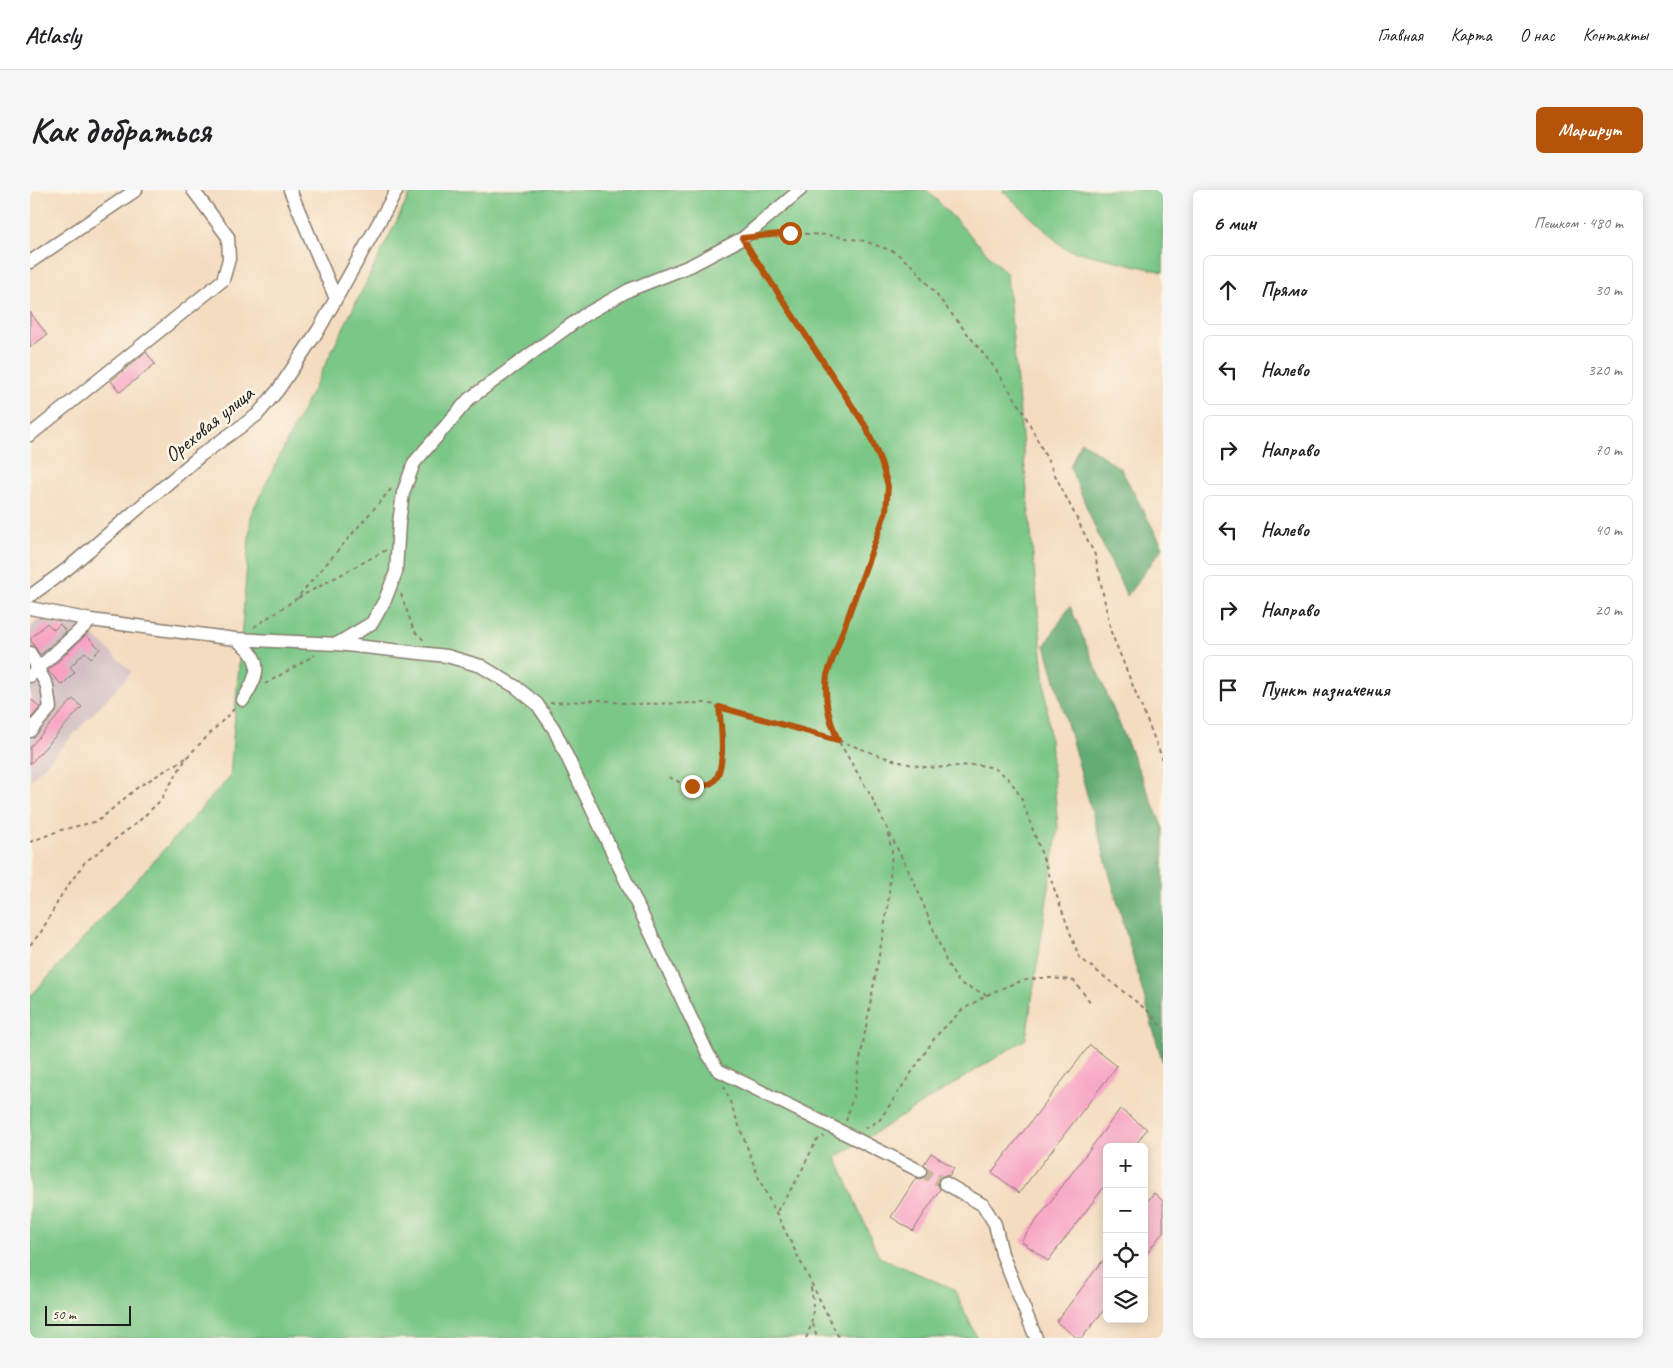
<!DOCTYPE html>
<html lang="ru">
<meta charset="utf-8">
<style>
body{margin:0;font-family:Caveat,sans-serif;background:#f6f6f6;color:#202124}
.controls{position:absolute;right:15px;bottom:15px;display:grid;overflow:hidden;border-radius:8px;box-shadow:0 2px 12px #0003}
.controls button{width:45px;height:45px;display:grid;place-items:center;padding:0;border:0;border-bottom:1px solid #e0e0e0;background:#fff;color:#202124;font:25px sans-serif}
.scale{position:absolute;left:15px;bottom:12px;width:86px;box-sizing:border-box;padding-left:5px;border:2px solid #1c1c1c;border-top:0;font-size:14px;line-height:18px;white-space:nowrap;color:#1c1c1c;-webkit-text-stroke:4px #fcf5e5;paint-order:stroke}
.stop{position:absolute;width:15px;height:15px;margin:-11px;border:4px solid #b45309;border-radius:50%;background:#fff}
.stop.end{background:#b45309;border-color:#fff;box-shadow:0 1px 5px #0008}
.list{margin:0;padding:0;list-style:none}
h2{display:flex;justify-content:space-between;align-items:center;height:65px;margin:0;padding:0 20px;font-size:21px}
h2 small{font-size:16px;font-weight:400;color:#757577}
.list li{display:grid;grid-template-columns:32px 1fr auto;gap:15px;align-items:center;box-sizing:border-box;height:70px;margin:0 10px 10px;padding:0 10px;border:1px solid #e0e0e0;border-radius:8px}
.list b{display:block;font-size:19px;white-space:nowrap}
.list em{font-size:16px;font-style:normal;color:#757577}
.icon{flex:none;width:28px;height:28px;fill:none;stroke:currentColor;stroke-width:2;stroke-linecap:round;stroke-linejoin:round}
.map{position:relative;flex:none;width:1133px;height:1148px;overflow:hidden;border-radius:8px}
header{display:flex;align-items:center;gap:30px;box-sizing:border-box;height:70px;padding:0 25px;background:#fff;border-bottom:1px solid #e0e0e0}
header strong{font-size:24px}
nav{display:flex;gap:28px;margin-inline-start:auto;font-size:18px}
.intro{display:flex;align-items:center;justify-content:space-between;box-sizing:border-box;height:120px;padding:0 30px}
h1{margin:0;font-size:35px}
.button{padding:12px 22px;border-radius:8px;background:#b45309;color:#fff;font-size:18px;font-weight:700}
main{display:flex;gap:30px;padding:0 30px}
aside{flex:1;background:#fff;border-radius:8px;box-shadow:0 2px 12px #0003}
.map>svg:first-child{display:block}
</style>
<header>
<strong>Atlasly</strong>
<nav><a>Главная</a><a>Карта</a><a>О нас</a><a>Контакты</a></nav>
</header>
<div class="intro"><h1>Как добраться</h1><a class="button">Маршрут</a></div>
<main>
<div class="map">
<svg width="1133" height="1148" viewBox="0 0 1133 1148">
<rect width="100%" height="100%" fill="#fcf5e5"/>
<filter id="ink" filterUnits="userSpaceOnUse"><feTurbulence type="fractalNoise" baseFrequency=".02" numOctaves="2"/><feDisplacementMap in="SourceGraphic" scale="10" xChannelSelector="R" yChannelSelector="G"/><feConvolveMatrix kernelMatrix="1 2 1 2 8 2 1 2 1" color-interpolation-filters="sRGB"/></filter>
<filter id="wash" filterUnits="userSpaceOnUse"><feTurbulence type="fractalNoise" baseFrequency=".0096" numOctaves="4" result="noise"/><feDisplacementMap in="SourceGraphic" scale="20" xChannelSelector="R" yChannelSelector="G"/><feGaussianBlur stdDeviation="1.12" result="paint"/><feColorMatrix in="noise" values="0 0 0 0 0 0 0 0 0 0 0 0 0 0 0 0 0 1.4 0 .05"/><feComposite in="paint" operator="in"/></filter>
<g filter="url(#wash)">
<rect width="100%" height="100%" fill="#f4dcc0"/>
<path fill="#d2bec3" d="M8,430L49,432L102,482L0,591V438Z"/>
<path fill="#7ac787" stroke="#4b7252" d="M382,0H897L977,84L1028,637L996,849L806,967L849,1067L924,1099L947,1148H0V807L200,587L221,324Z
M972,0H1133V82L1035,59Z"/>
<path fill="#63ac74" stroke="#406448" d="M1051,251L1091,279L1133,357L1097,406L1069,347L1040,277Z
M1040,416L1133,638V874L1015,455Z"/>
<g id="blocks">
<path fill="#f7a2c4" d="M0,122L17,145L0,157Z
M116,162L125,174L90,202L81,191Z
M17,433L24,440L30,434L36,442L10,465L0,449Z
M56,445L70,459L61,468L55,462L40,477L45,482L32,495L18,481Z
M0,508L10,518L0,529Z
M43,509L52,517L0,574V557Z
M1060,855L1087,876L989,1003L962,982Z
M1090,919L1117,939L1104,957H1077V993L1018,1071L991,1051Z
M901,963L924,978L919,986L915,985L908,989L907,993L910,999L883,1041L861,1027L886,988L891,989L897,985L898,980L894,974Z
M1124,1003L1133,1011V1042L1114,1067V1016Z
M1077,1065V1116L1052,1148H1047L1026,1132Z"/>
</g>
</g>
<g filter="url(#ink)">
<use href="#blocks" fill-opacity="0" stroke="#887c6e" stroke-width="1"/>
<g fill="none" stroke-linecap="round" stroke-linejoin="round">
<path stroke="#c9b69f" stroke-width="12" stroke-dasharray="12 6" stroke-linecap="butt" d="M890,981L915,993"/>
<defs>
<path id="minor" d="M260,0L306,109
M0,72L106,0
M0,245L193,90L199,69L198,47L163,0
M0,406L37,379L171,265L227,225L248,200L289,139L367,0
M0,418L61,430L205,449L307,454L417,466L451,476L486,497L507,514L524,539L678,864L688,880L890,981
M205,449C234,468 230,483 213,510
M307,454L342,433L355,410L366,382L369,333L373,303L384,273L439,209L553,126L599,100L660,76L713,48L770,0
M0,463L17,496L20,518L0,541
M0,486L61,430
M915,993L953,1015L965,1034L972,1064L1006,1148"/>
</defs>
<use href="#minor" stroke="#887c6e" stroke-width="15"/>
<path stroke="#887c6e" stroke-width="2" stroke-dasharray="4 4" stroke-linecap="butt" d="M735,45L760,43L799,45L834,51L865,62L885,78L964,177L992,219L1065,365L1081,442L1133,570
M719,58L836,237L851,272L857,296V321L797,485C794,510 798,527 808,550C834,560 861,571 888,576C931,584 965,554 992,610L1049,767L1118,821L1133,838
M371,404L384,441L396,452
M268,408L356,360
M224,437L266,409L361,299
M235,494L285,465
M520,513L570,510L603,514L677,513L808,550L841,606L885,694L917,773L929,793L957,805L932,820L906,846L849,931L833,939
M639,587C701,621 695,557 689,517
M0,652L31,640L68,631L108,597L156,568
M0,755L11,742L32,704L55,672L108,632L130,611L157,567L204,519
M957,805C992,789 1006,784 1044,791L1061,813
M694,896L730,991L809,1148
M816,931L824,903L858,716L862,661L857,641
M747,1021L768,988L786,951L794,946
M783,1134L787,1148
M776,1148C785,1129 784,1113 780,1093"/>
<use href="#minor" stroke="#fff" stroke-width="12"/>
</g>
</g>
<g fill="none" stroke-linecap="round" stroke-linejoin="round" filter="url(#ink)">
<path stroke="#b45309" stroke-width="6" d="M662,596C670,596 678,597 684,591C697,578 691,534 689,517L808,550C798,527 794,510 797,485L856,321L858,296L851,272L836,237L712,48L760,43"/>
</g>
<g text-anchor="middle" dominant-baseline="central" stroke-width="5" stroke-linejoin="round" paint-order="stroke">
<g font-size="21" fill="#1c1c1c" stroke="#fcf5e5">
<text transform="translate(179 234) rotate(-39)">Ореховая улица</text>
</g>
</g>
</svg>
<div class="controls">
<button>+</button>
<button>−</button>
<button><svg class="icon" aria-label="locate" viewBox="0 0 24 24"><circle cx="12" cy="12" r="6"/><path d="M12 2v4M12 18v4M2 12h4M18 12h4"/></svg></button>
<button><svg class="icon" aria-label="layers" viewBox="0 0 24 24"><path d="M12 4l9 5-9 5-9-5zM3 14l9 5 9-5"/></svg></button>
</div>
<div class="scale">50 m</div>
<div class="stop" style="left:760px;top:43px"></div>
<div class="stop end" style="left:662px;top:596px"></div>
</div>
<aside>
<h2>6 мин<small>Пешком · 480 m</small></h2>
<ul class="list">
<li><svg class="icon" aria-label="ahead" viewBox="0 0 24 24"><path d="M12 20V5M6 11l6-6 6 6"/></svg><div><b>Прямо</b></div><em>30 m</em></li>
<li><svg class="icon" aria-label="left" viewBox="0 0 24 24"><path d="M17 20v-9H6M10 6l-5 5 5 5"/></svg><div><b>Налево</b></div><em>320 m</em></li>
<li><svg class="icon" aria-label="right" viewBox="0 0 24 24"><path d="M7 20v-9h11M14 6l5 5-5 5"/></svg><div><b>Направо</b></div><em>70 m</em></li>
<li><svg class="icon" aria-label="left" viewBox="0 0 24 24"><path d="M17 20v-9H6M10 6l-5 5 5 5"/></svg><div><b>Налево</b></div><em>40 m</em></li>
<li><svg class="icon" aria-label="right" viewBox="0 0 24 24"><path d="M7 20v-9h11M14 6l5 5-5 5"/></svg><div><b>Направо</b></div><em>20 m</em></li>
<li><svg class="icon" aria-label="arrive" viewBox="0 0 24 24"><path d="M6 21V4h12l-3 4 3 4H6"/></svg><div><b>Пункт назначения</b></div></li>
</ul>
</aside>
</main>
